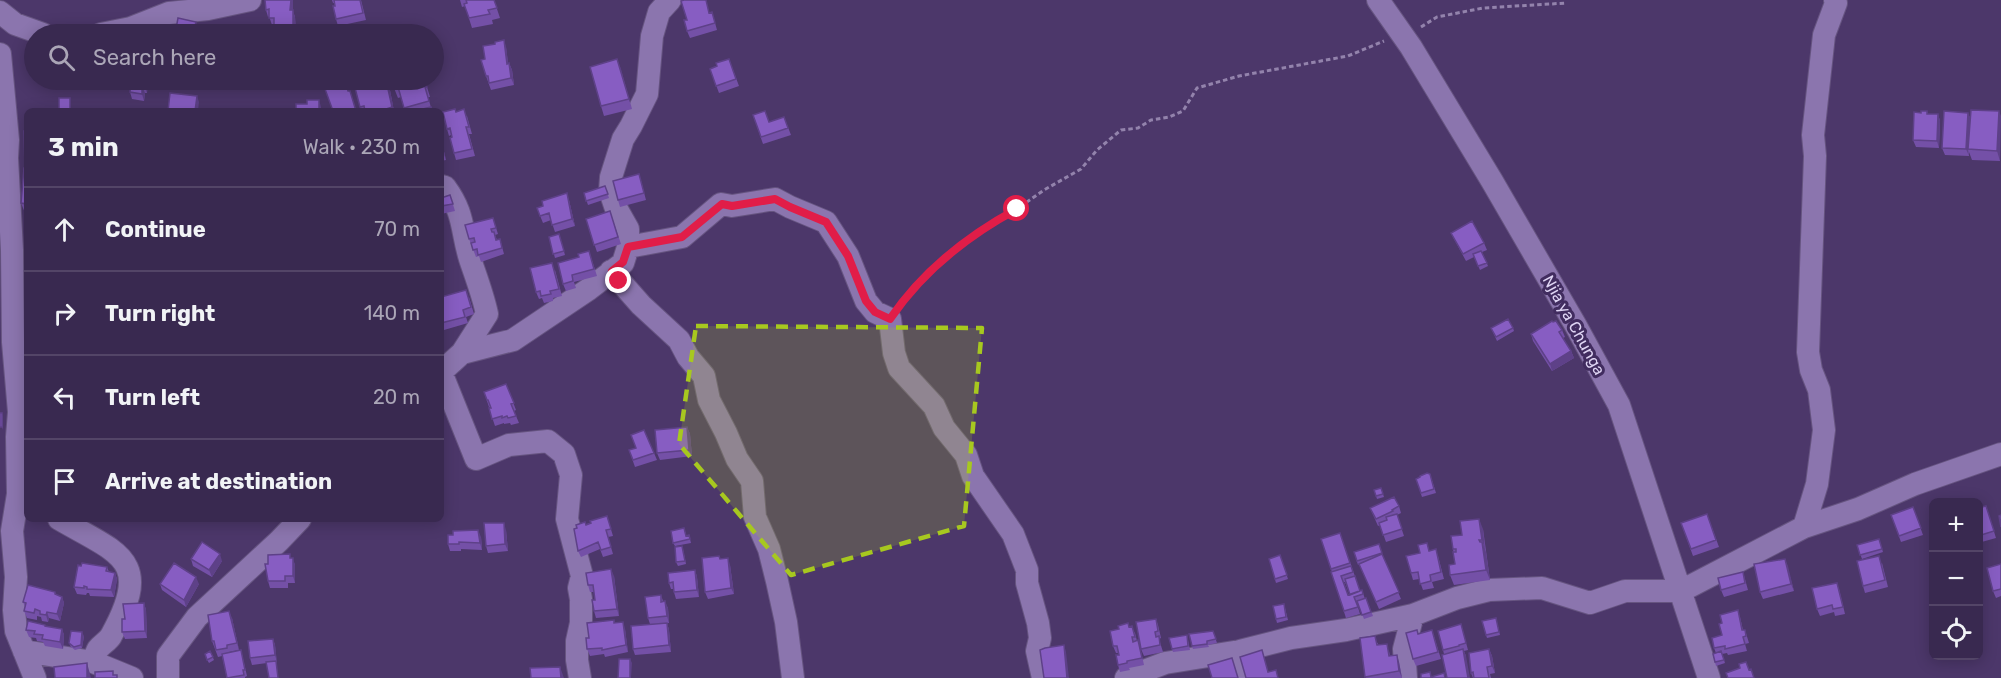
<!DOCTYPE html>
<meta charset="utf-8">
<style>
body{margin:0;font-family:Rubik,sans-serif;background:#44355a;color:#f1f3f6}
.controls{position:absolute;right:18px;bottom:18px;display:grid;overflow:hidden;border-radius:9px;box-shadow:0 3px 15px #0003}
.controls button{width:54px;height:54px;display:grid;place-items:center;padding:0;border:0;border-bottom:2px solid #534567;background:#392950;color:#f1f3f6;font:30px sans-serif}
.stop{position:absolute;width:18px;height:18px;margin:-14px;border:4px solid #e11d48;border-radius:50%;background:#fff}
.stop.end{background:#e11d48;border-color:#fff;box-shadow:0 2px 6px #0008}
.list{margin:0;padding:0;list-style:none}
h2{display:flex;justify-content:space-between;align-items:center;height:78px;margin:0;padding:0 24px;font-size:26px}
h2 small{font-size:20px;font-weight:400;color:#aba6b7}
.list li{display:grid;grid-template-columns:39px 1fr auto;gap:18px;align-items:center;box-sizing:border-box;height:84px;padding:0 24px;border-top:2px solid #534567}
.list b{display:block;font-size:22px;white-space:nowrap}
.list em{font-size:20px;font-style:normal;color:#aba6b7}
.icon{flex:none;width:33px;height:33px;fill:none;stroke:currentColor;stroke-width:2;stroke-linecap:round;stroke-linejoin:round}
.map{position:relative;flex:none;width:2001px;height:678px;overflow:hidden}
.search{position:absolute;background:#392950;box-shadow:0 3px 15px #0003;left:24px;top:24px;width:420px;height:66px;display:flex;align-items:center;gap:15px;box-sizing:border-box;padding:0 21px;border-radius:33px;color:#aba6b7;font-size:22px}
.panel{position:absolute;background:#392950;box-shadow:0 3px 15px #0003;left:24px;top:108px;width:420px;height:414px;border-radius:9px}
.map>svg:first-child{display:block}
</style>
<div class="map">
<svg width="2001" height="678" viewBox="0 0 2001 678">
<rect width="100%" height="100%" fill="#4c376a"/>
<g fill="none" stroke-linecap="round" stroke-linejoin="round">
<defs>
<path id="minor" d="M1378,0L1411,47L1492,181L1576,326L1619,405L1709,678
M0,12L15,24L43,34
M101,34L131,28L169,13L208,9L250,0
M0,54L8,140L7,158L12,250L13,342L19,412L17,437L18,494L12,531L16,577L14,610L16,631L35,678
M441,186L445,187C465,214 461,230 470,259C476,277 483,295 487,314L462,353
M628,247L682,237L721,204L732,206L775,199L790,207L826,222L848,256L866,301L875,312L890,319L894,353L899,368L934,406L944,428L966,455L973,476L1013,534L1027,570V583L1038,623L1040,638L1037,651L1043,678
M611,271L641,305L679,340L688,357L704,376L709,400L726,433L737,459L752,481L755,517L769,549L777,581L786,622L793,678
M441,372L462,353L513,340L589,289L623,263L628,247V229L615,206L610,191L611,177L623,139L631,126L647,94L652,36L659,12L670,0
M441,372L476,459L509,445L548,441L564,454L571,475L567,519L582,576L579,588L581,599V623L577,641V660L580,678
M59,519C119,554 154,559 111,636C108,641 102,644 98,649C96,652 95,658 93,662
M1804,527L1817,484L1824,430L1819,390L1811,370L1808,352L1815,156L1813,135L1824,35L1836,3L1835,0
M24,651L93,662L132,678
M1240,651L1243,678
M168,678V656L197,617L279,541L300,519
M1126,678L1165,663L1240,651L1291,638L1346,630L1413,615L1457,598L1489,590L1542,588L1590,603L1625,591H1681L1804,527L1858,509L1915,484L2001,454
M1406,678L1404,649L1413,615"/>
</defs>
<use href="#minor" stroke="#665480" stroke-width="24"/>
<path stroke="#9383ac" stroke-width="3" stroke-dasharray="4.5 3" stroke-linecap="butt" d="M1421,27L1437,17L1483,8L1567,3
M899,305L917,282L963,242L988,225L1017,209L1044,190L1081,169L1097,150L1121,130L1138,128L1151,120L1169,117L1183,111L1197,88L1239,76L1348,56L1384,41"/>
<use href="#minor" stroke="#8b75ae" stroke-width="22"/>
</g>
<path fill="#7450a7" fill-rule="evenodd" d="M265,0H293V11L295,17L296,34H276L274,25H272L269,16L268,17L266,10Z
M332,0H361L366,20L338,26L336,19L335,3H333Z
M460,0H494L500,18L492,20L493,24L472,28L465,6L462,7Z
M710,13L714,19L717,30L690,38L687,31Z
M506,47L508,63H509L512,70L514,85L491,90L486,76L485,59Z
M617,59L632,109L604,116L601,106Z
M729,59L739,86L719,93L710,69L717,66Z
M131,80H148L147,93H145L144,101L132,99L130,92Z
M303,80V88L287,89L286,86Z
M425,80L430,97H428L432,111H405L401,97L398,98L394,88Z
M389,85L394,111H361L355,88Z
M1927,111L1928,114H1938L1940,121L1939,148L1916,147L1913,140L1921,113Z
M1999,111L2000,161L1972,160L1969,152V156L1945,155L1942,148L1968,113L1970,118Z
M457,112L467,116L472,134H469L475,156L456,160L454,153L451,135L449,136L447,129Z
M753,115L769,122L784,117L791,135L763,144Z
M27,131V214L25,213L21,203Z
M441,139L446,160L441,161Z
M641,181L646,200L620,207L618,200Z
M605,186L609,198L588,205L584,193Z
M450,195L455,211L441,214V198Z
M569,200L575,226L555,232L551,220L543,223L537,208Z
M610,211L621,244L597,252L586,219Z
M493,218L498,234L495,235L497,240L500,239L504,254L481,262L479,256L476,257L469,239Z
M1451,233L1484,243L1487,250L1482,252L1488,266L1480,270L1474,257L1466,261L1454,239Z
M559,234L565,255L555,258L549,237Z
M589,251L597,276L574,282L576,288L566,291L563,284L579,257Z
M555,270L562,296L553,298V301L544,303L542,298L539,299L536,292Z
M469,297L474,314L466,317L468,323L444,330L441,322Z
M1553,322L1562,330L1565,337L1563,338L1571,351L1574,358L1552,371L1533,341L1531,334Z
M1491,328H1513L1514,331L1497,341Z
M506,384L516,410L514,411L519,423L511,425L510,423L504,424V423L495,426L489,408L491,407H489L484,392Z
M687,427L690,434L692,456L660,460L657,453Z
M629,450L654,453L657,460L635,467Z
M1430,474L1436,493L1422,497L1416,479Z
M1381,488L1384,497L1377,499L1374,490Z
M1399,506L1401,513L1397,515L1404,536L1386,542L1380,525L1378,526L1370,508Z
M1986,506L1996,538L1978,543V508Z
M1913,507L1923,535L1901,542L1891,515Z
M1707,514L1719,547L1693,556L1681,523Z
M607,516L613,536L608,537L613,554L603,557L600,549L581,557L578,551L577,528Z
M1483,529L1490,580L1454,585L1450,575L1455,564L1453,549L1462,535Z
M506,530L508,551L488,553L486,546Z
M686,532V535H689L691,543L675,546L673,543Z
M1340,533L1360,591L1362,590L1365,599L1366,598L1373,616L1364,619L1358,604H1357L1360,614L1346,618L1331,572H1332L1321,539ZM1344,582H1345L1350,595H1348Z
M481,537L482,550L461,549V551H450L448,544Z
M1879,539L1883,552L1862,559L1857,545Z
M1379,544L1383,557L1401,599L1379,609L1359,564L1358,565L1354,552Z
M683,549L686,564L678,566L676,562Z
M1430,550L1438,556L1444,579L1432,582L1434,588L1423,590L1419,579L1413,580L1411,573L1420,553Z
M1280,555L1288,579L1276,583L1269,559Z
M292,558L295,565V583H288V588H270L268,581V564Z
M191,559L222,561L212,577L193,566Z
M721,559L730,565L734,594L708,599L705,592Z
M1785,559L1794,591L1763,599L1760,592Z
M1882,563L1888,587L1865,593L1863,586Z
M2001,564V596L1996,598L1993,591Z
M81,566L107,567L109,572L115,573L117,579L114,597L90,596L89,593H87L86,595L77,594L74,587Z
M695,570L697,577L699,597L676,599L673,589H671L669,583Z
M1743,572L1748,590L1724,597L1721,590Z
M614,576L619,616L596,618L594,611L595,600L594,592H590L588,585Z
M160,584H199L186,607L162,590Z
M1839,589L1845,614L1835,616L1834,612L1820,616L1817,609Z
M55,592L56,595L62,597L64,603L60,621L49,618L48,622L42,621L41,617L37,616V620L27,618L24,611L25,607L23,602Z
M661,595L663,601L668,608L669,623H667L669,630L671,652L635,655L633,649L650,624L648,618Z
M144,603L146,610L147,638L125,639L122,632L125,619Z
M1285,608L1288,620L1277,623L1276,619Z
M1740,617L1743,630H1745L1749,643L1745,644L1747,651L1728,655L1727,653L1722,654L1725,663L1716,666L1713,654L1716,653L1714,648L1722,635Z
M232,618L239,650L229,652V653L241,650L247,676L245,677V678H227L222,656L218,657L212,641Z
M1496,618L1500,635L1487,638L1486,635Z
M1156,619L1158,625L1161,638L1159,639L1163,652L1144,656L1141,649Z
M614,620L615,623L625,629L628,652L605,657L604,654L590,656L587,649L589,638Z
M1461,624L1468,650L1464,651L1466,656L1444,654L1443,650Z
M46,627L62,629L64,635L63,649L45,646L43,642L37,641L36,638L29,637L26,630Z
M1130,627L1135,633L1137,641L1140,647L1144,665L1129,668L1130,670L1120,672L1118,665V653H1116L1113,646Z
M1432,630L1441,659L1416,666L1413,659L1418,634Z
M1213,631L1217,643L1208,645L1209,647L1193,649L1192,646Z
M1187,635L1190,650L1173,652L1172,649Z
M84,636L82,648L75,650L71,647L69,643Z
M1360,638L1378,643V645L1389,651L1390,656L1399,662L1402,678H1366Z
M273,639L275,645L277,665L267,663L252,665L250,658Z
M1489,649L1492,656L1495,673L1490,674L1491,678H1473L1471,673Z
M210,651L214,660L209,663L206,658Z"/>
<path fill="#5e4188" d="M291,0H293V11L295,17L296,34L293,28L290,10Z
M196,22L198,29L197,34H193Z
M504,40L506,47L509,70L507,64Z
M617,59L621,69L632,109Z
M509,63L512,70L514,85L511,78Z
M145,80H148L147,93L145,86Z
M386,80L389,85L394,111L392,107Z
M142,86L145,93L144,101L142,94Z
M197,96L199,102L198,111H195Z
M319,100L321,107V111H319Z
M1999,111L2001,116L2000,161L1997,151Z
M1968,113L1971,120L1968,149L1969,156L1966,149Z
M1938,114L1940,121L1939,148L1937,141Z
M441,139L446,160L441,146Z
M567,193L569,200L575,226L572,219Z
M1571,351L1574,358L1552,371L1550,364Z
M2,413L3,416V430L2,427Z
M687,427L690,434L692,456L689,450Z
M1479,519L1483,529L1485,550L1482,540Z
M504,523L506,530L508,551L505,544Z
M478,530L481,537L482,550L480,543Z
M1482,542L1486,552L1490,580L1486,570Z
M220,554L222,561L212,577L209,570Z
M293,558L295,565V583L293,576Z
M728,558L730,565L734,594L731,588Z
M1785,559L1788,566L1794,591L1791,584Z
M611,569L614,576L619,616L617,609Z
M695,570L697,577L699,597L697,590Z
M115,573L117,579L114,597L111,590Z
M196,577L199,584L186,607L184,600Z
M62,597L64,603L60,621L57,614Z
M665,601L668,608L669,623L667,616Z
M144,603L146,610L147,638L145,631Z
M229,611L232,618L239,650L237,643Z
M47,612L49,618L48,622L46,615Z
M623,622L625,629L628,652L626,645Z
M667,623L669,630L671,652L669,645Z
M62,629L64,635L63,649L60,642Z
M82,632L84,636L82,648L81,645Z
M273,639L275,645L277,662L275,655Z
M1064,645L1066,652L1069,678H1067Z
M1463,649L1466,656L1470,678H1468Z
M1489,649L1492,656L1495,673L1492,666Z
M1397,655L1399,662L1402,678L1399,671Z
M630,659L632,663L631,678H630Z
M87,663L90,674L91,678H87Z
M560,667L564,678H561Z"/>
<path fill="#875dc2" stroke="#5e4188" stroke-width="1.5" d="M265,0H291L290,10H293V28H274V18H269V9L266,10Z
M334,0H360L363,13L336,19L333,6H335Z
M466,0H494L497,8L488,10L490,14L469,18L464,4L467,3Z
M684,0H706L709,13L712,12L715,23L687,31L684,20H687L681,1Z
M178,18L196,22L193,34H167L168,27L176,29Z
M295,33V34H279Z
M504,40L507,64L509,63L511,78L489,83L488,76H486L481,60L485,59L483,46L495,44V42Z
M617,59L629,99L601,106L590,67Z
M729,59L736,79L716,86L710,69L717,66L716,63Z
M131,80H145V86H142V94L130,92Z
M286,80H302V85L286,86Z
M357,80H386L392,107L383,110V111H365L364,106L360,107L355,88L358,87Z
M392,80H424L427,87H425L429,101L404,108L398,87L394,88Z
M346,83L348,91H350L356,111H333L325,89Z
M170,93L197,96L195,111H168Z
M59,98H70V111H59Z
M307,100H319V111H296V104H307Z
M431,107L432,111H415Z
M455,109L456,112L464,109L469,127H466L472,149L454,153L450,138L452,137L450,128L447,129L443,112Z
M1971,110L1999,111L1997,151L1968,149Z
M765,111L769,122L784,117L788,128L761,137L753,115Z
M1921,111H1927V114H1938L1937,141L1913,140L1914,112L1921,113Z
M1944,111L1968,113L1966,149L1942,148Z
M24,131H27V168H25Z
M24,168H27V204L21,203Z
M639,174L644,193L618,200L613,181Z
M605,186L608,194L586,201L584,193Z
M567,193L572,219L552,225L549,213L540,216L537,208L543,206L542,201Z
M450,195L453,204L441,206V198Z
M610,211L618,237L594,245L586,219Z
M493,218L496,228L491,229L492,232H494L496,240L500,239L502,248L478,255L477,249L473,250L471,243L475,242L474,238L469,239L465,225Z
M1472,221L1484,243L1463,254L1451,233Z
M559,234L564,251L553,254L549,237Z
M589,251L594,269L572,275L573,281L563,284L558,263L579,257L578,254Z
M1481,251L1487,263L1478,266L1473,254Z
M552,263L559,289L550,291L551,294L541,296L540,291L536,292L530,268Z
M466,290L471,307L463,310L465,317L441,323V297Z
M25,308H27V332H26Z
M1508,319L1513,328L1496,337L1491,328Z
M1552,321L1553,322L1556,321L1562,330L1559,332L1571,351L1550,364L1531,334Z
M506,384L514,403L511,404L516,416L508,418L507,416L502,418V416L492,419L489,408H491L488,400H487L484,392Z
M0,413H2V427H0Z
M687,427L689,450L657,453L655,430Z
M644,430L654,453L633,460L629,450L636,448L631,435Z
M1427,473L1430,474L1434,489L1421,493L1416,479L1420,477V476Z
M1381,488L1383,494L1376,496L1374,490Z
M1394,497L1399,506L1392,510L1393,511L1376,519L1370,508Z
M1986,506L1994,531L1978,536V508Z
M1913,507L1921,528L1899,536L1891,515Z
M1397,514L1402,529L1383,535L1379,523L1387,520L1386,517Z
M1707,514L1716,540L1691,549L1681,523Z
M2001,515V527L1999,516Z
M607,516L611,529L606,530L611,547L601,550L598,542L578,551L574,529L577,528L576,525L585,522L586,525L591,523L590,521Z
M1479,519L1482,540H1479L1480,542H1482L1486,570L1450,575L1449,565L1455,564L1453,552H1456V549H1453L1451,536L1462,535L1460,521Z
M484,523H504L505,544L486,546Z
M684,528L686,536L689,535L690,539L673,543L671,531Z
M478,530L480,543L459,542V544H448V535H453V531Z
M1340,533L1350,563L1331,569L1321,539Z
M1879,539L1882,549L1860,555L1857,545Z
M202,542L220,554L209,570L191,559Z
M1427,543L1429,551L1436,549L1441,572L1430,575L1431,581L1420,584L1418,572L1411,573L1406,556L1420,553L1418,545Z
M1379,544L1382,553L1357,561L1354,552Z
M682,546L685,561L676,562L675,547Z
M290,554V558H293V576H285V581H268L265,564H268V555Z
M1382,554L1399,592L1376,602L1359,564Z
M1280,555L1287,575L1275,579L1269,559Z
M719,556L720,559L728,558L731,588L705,592L702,558Z
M1879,556L1885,580L1863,586L1857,561Z
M1785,559L1791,584L1760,592L1754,564Z
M82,563L107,567L106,571L115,573L111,590L87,589V587L84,586V588L74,587L78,565L81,566Z
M174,563L196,577L184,600L160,584Z
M2001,564V589L1993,591L1987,568Z
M1351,566L1353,572L1341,576L1348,595L1362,590L1363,594L1354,597L1358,607L1344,611L1331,572Z
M611,569L617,609L594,611L592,600H595L593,585H588L586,573Z
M695,570L697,590L674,592L673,582L669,583L668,573Z
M1743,572L1745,583L1721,590L1718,578Z
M1355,576L1360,591L1350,595L1345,579Z
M1837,583L1843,607L1833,609L1832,605L1817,609L1812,588Z
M28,585L55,592V594L62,597L57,614L47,612L46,615L40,614V611L35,609L34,613L24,611L26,603L23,602Z
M661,595V602L665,601L667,616L648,618L645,597Z
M1366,598L1371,612L1362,615L1357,601Z
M144,603L145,631L122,632V619H125L123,604Z
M1284,604L1286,617L1276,619L1273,606Z
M1738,610L1742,630H1745L1746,636L1743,637L1745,644L1725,649V646L1714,648L1712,638L1722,635L1719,624L1722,623L1720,615Z
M229,611L237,643L227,645V648L216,650L214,641H212L208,615Z
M1496,618L1499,632L1486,635L1482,621Z
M1156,619L1158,631L1155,632L1156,637L1159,636L1160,645L1141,649L1136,622Z
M614,620V623L623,622L626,645L602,650V648L587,649L586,638H589L587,623Z
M28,621L45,625V626L62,629L60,642L42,639L43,635L34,634L35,631L26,630Z
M667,623L669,645L633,649L631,626Z
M1128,623L1129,627L1132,626L1135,637H1132L1133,642L1138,640L1142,658L1127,661V663L1118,665L1116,655H1119L1117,646H1113L1110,631L1119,629L1118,626Z
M1461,624L1466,643L1459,645V646L1443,650L1438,631Z
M1417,630L1418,634L1432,630L1438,652L1413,659L1406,633Z
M71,631L82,632L81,645L74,647L69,643Z
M1213,631L1216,639L1207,641V644L1192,646L1189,634Z
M1187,635L1188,646L1172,649L1169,638Z
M1375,636L1377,645L1387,644L1389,656L1397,655L1399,671L1365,677L1360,638Z
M273,639L275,655L250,658L248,641Z
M1064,645L1067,678H1044L1040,650L1045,648Z
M1463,649L1468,678H1447L1442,655Z
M1489,649L1492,666L1487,667L1489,678H1474L1473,672L1471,673L1469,653Z
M241,650L245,670H243L244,675L227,678L222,654Z
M1262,650L1268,672L1276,670L1278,678H1246L1240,657Z
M210,651L213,657L207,660L205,654Z
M1721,651L1724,660L1715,662L1713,654Z
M1232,658L1238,678H1212L1208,665Z
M619,659H630V678H618Z
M276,661L278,678H269L266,662Z
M1746,662L1749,670L1751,669L1754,678H1728L1726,673L1740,668L1739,664Z
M87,663V678H55L54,667Z
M560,667L561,678H531L530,668Z
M113,671V675H117V678H95V672Z
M1430,672L1431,677L1444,673L1445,678H1421V674Z"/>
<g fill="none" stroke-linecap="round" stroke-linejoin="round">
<path stroke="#e11d48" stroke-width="8" d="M619,281L612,271L623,262L628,247L682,237L722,204L732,206L775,199L790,207L826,222L848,256L866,301L875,312L890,319C922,272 967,236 1017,209"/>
</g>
<path fill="#a7c81f" fill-opacity="0.2" stroke="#a7c81f" stroke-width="4.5" stroke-dasharray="12 8" stroke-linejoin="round" d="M696,326L982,328L964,526L791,575L679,444Z"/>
<g text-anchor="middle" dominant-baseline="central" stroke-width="6" stroke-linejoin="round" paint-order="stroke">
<g font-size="16" fill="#ded4f3" stroke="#412c5f">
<text transform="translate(1574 325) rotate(61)">Njia ya Chunga</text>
</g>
</g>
</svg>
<div class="controls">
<button>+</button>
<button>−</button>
<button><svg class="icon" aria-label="locate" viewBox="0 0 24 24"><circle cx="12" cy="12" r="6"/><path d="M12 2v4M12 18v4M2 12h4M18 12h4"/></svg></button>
</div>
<div class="stop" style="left:1017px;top:209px"></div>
<div class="stop end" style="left:619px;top:281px"></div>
<div class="search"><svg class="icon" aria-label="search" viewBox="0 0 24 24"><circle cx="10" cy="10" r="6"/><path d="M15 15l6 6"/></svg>Search here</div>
<section class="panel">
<h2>3 min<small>Walk · 230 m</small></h2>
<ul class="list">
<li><svg class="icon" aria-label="ahead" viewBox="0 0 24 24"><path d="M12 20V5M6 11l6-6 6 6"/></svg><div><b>Continue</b></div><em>70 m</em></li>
<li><svg class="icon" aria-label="right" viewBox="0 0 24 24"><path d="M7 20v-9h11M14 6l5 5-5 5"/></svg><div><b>Turn right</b></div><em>140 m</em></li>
<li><svg class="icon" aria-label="left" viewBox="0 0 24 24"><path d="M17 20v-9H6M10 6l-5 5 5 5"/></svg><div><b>Turn left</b></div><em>20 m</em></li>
<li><svg class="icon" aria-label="arrive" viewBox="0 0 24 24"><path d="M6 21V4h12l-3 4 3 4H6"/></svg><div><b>Arrive at destination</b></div></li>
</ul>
</section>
</div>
